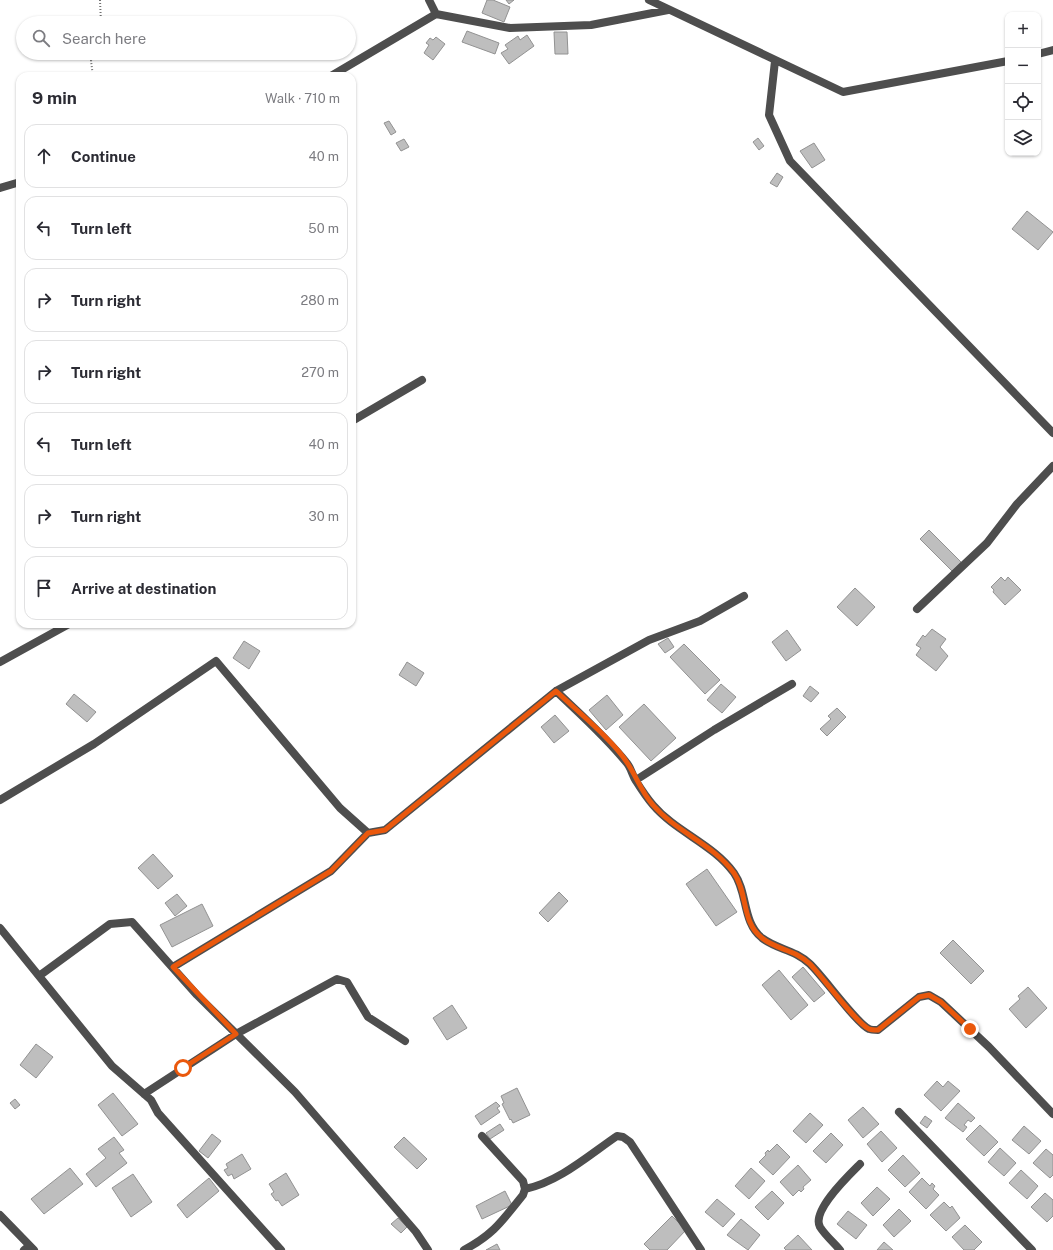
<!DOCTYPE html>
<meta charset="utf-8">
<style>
body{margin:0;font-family:"Public Sans",sans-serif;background:#f7f7f7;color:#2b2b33}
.controls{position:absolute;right:12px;top:12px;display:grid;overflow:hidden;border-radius:8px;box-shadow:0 1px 3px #0004}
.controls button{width:36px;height:36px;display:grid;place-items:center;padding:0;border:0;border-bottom:1px solid #e1e1e2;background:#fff;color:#2b2b33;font:20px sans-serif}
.stop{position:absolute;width:12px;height:12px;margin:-9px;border:3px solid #ea580c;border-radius:50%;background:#fff}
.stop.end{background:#ea580c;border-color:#fff;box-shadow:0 1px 4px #0008}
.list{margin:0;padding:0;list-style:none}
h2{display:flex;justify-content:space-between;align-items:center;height:52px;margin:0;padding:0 16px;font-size:17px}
h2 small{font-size:13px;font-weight:400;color:#7c7c81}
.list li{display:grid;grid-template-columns:26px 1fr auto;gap:12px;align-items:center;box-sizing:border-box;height:64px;margin:0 8px 8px;padding:0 8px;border:1px solid #e1e1e2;border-radius:12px}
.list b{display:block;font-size:15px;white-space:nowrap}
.list em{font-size:13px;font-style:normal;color:#7c7c81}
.icon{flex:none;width:22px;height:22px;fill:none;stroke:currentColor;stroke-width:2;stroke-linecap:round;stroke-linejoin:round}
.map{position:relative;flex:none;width:1053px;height:1250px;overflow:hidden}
.search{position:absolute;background:#fff;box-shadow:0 1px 3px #0004;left:16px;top:16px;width:340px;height:44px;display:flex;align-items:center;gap:10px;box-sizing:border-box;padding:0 14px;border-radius:22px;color:#7c7c81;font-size:15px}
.panel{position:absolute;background:#fff;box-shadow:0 1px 3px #0004;left:16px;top:72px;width:340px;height:556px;border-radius:12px}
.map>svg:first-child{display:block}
</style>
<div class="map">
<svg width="1053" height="1250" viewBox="0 0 1053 1250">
<rect width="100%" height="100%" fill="#fff"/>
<path fill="#bebebe" stroke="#929292" d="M487,0H493L510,7L504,22L482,13Z
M506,0H514L509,4Z
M467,31L499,43L495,54L462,42Z
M554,32H567L568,54H555Z
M527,35L534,46L509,64L501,53L508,49L505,45L518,36L520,40Z
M436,37L445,44L433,60L424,53L429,45L426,43L430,38L433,40Z
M389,121L396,132L391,135L384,123Z
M758,138L764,146L759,150L753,142Z
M404,139L409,147L401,151L396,143Z
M814,143L825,160L812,168L800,151Z
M777,173L783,177L777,187L770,183Z
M1027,211L1053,232L1038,250L1012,229Z
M929,530L961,562L952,571L920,539Z
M1001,577L1005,581L1008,577L1021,590L1005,605L993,592L994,590L991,587Z
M855,588L875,607L857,626L837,607Z
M932,629L946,639L940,647L948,656L936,671L916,655L921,648L916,645L923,635L925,637Z
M787,630L801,650L786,661L772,642Z
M668,638L674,647L665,653L658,644Z
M244,641L260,651L249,669L233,658Z
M684,644L720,680L705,694L670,657Z
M407,662L424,673L416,686L399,675Z
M721,684L736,697L722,713L707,700Z
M810,686L819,693L811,702L803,696Z
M74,694L96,712L87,722L66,704Z
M607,695L623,715L606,730L589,710Z
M644,704L676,738L651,761L619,727Z
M837,708L846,717L827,736L820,729L831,719L828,716Z
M555,715L569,731L554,743L541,727Z
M153,854L173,876L158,889L138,868Z
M707,869L737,912L716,926L686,884Z
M559,892L568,901L548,922L539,913Z
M177,894L187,906L175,916L165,903Z
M202,904L213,926L172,947L160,925Z
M953,940L984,971L971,984L940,953Z
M803,967L825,993L814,1002L792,977Z
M779,970L808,1005L791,1020L762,985Z
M1028,987L1047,1008L1026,1028L1009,1009L1020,999L1018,996Z
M452,1005L467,1028L447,1040L433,1018Z
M36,1044L53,1057L36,1078L20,1065Z
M937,1081L943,1087L948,1081L960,1091L941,1111L924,1095Z
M517,1088L530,1115L513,1123L511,1119L510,1120L502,1104L504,1103L501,1096Z
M113,1093L138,1124L122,1136L98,1105Z
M15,1099L20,1105L15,1109L10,1103Z
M496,1102L500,1106L497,1108L500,1112L481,1125L475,1116Z
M958,1103L975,1118L971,1122L968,1120L964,1125L967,1127L963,1132L945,1118Z
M863,1107L879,1124L863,1138L848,1120Z
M810,1113L823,1125L806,1143L793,1131Z
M925,1116L932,1121L927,1128L920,1123Z
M500,1124L504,1130L490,1139L486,1133Z
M980,1125L998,1142L984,1156L966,1139Z
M1024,1126L1041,1141L1029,1154L1012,1140Z
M881,1131L897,1148L882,1162L867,1144Z
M831,1133L843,1145L826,1163L813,1151Z
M212,1134L221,1141L208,1158L199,1151Z
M114,1137L124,1150L119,1153L127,1163L96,1187L86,1174L106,1158L98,1149Z
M404,1137L427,1159L417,1169L394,1147Z
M777,1144L790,1157L773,1175L759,1162L766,1155L765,1153L768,1150L769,1152Z
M1000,1148L1016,1163L1004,1176L988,1162Z
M1046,1149L1053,1155V1175L1050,1178L1033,1163Z
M242,1154L251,1169L234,1179L232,1174L228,1176L224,1170L228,1168L226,1164Z
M903,1155L920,1173L905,1187L888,1170Z
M798,1165L811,1180L803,1187L804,1189L801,1192L799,1190L793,1196L780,1182Z
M70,1168L83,1184L44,1214L31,1199Z
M751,1168L765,1181L749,1199L735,1186Z
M1021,1170L1038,1186L1027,1199L1009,1183Z
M286,1173L299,1195L282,1206L278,1200L276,1201L271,1194L274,1192L269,1184Z
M133,1174L152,1202L131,1217L112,1188Z
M209,1178L219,1191L187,1218L177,1205Z
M922,1178L930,1186L932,1183L935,1186L933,1189L939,1195L926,1209L909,1192Z
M877,1187L890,1199L873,1216L861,1203Z
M505,1191L512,1205L482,1219L476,1206Z
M772,1191L784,1203L768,1220L755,1207Z
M1045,1193L1053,1200V1216L1047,1222L1031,1207Z
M717,1199L735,1214L723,1227L705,1212Z
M944,1202L950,1208L952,1206L960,1218L946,1231L930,1215Z
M899,1209L911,1221L894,1237L883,1225Z
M848,1211L867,1225L856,1239L837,1224Z
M672,1216L686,1230L667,1250H650L644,1244Z
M398,1218L407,1227L401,1233L391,1224Z
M741,1219L760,1235L748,1250L727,1235Z
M965,1225L982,1242L974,1250H964L952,1237Z
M798,1235L812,1250H786L784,1248Z
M884,1242L893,1250H877Z
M497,1244L500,1250H486Z"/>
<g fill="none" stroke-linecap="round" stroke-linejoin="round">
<path stroke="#707070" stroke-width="2" stroke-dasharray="1 2" stroke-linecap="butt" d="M100,0L101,23
M93,76L91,61L94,53"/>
<path stroke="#4e4e4e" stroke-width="8" d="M649,0L843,92L1008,61
M436,14L510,28L591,25L668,10
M1038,54L1053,50
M775,61L769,115L790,161L1053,433
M331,76L436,14L429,0
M0,188L20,182
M352,421L422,380
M917,609L987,543L1017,504L1053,466
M0,662L69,624
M556,691C580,714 605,736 626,762C631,767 632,775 636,781C641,789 647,798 653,805C676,832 713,844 734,873C748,893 742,922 762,938C778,950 794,949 810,964C823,976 857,1024 869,1029C871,1030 875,1030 878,1030L919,997L929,995L941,1002L989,1047L1053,1114
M636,780L714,730L792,684
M0,800L94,744L216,661L340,808L368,833L385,830L556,691L649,640L700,621L744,596
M0,928L112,1066L151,1100L158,1113L281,1250
M173,967L331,871L368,833
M39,976L110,924L132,922L197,995L295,1092L416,1232L428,1250
M144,1094L236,1034L337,979L347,982L368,1017L405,1041
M899,1112L1032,1250
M525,1189C559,1182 589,1155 617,1136L623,1137L630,1142L701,1250
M24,1250L29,1246
M464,1250C494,1234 502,1221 523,1195L525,1189L523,1181L482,1136
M840,1250C834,1243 825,1235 820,1227C811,1211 849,1175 860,1164"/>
<path stroke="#4e4e4e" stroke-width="8" d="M0,1215L34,1250"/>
</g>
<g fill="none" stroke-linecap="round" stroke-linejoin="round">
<path stroke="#ea580c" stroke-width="5" d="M183,1068L236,1034L173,967L331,871L368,833L385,830L556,691C576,710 615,742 628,764C637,778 642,793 653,805C676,832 713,844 734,873C748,893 741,922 762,938C777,950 794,949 810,964C822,976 857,1024 869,1029C871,1030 875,1030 878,1030L919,997L929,995L941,1002L970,1029"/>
</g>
</svg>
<div class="controls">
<button>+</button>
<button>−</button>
<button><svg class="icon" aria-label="locate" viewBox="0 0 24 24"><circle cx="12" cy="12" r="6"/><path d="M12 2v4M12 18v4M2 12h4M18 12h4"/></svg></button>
<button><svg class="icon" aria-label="layers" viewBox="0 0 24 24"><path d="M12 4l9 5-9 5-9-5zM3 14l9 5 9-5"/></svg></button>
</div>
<div class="stop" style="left:183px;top:1068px"></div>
<div class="stop end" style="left:970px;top:1029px"></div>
<div class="search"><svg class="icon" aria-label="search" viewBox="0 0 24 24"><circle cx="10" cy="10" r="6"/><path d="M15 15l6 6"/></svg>Search here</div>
<section class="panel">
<h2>9 min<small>Walk · 710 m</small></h2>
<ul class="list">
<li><svg class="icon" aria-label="ahead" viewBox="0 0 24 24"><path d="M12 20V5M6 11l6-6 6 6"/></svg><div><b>Continue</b></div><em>40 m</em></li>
<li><svg class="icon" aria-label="left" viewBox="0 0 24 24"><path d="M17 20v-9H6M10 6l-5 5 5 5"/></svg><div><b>Turn left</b></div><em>50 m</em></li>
<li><svg class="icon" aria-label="right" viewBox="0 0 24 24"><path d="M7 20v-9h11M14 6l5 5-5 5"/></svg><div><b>Turn right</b></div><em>280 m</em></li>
<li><svg class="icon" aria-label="right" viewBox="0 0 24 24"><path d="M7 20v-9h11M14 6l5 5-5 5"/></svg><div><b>Turn right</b></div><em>270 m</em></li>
<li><svg class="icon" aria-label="left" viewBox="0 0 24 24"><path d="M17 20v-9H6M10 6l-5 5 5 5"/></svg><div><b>Turn left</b></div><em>40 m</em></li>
<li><svg class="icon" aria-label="right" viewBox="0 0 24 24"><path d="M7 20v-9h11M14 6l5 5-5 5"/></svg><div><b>Turn right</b></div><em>30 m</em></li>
<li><svg class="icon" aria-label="arrive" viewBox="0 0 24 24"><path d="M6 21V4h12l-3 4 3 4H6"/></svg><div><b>Arrive at destination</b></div></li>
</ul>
</section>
</div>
